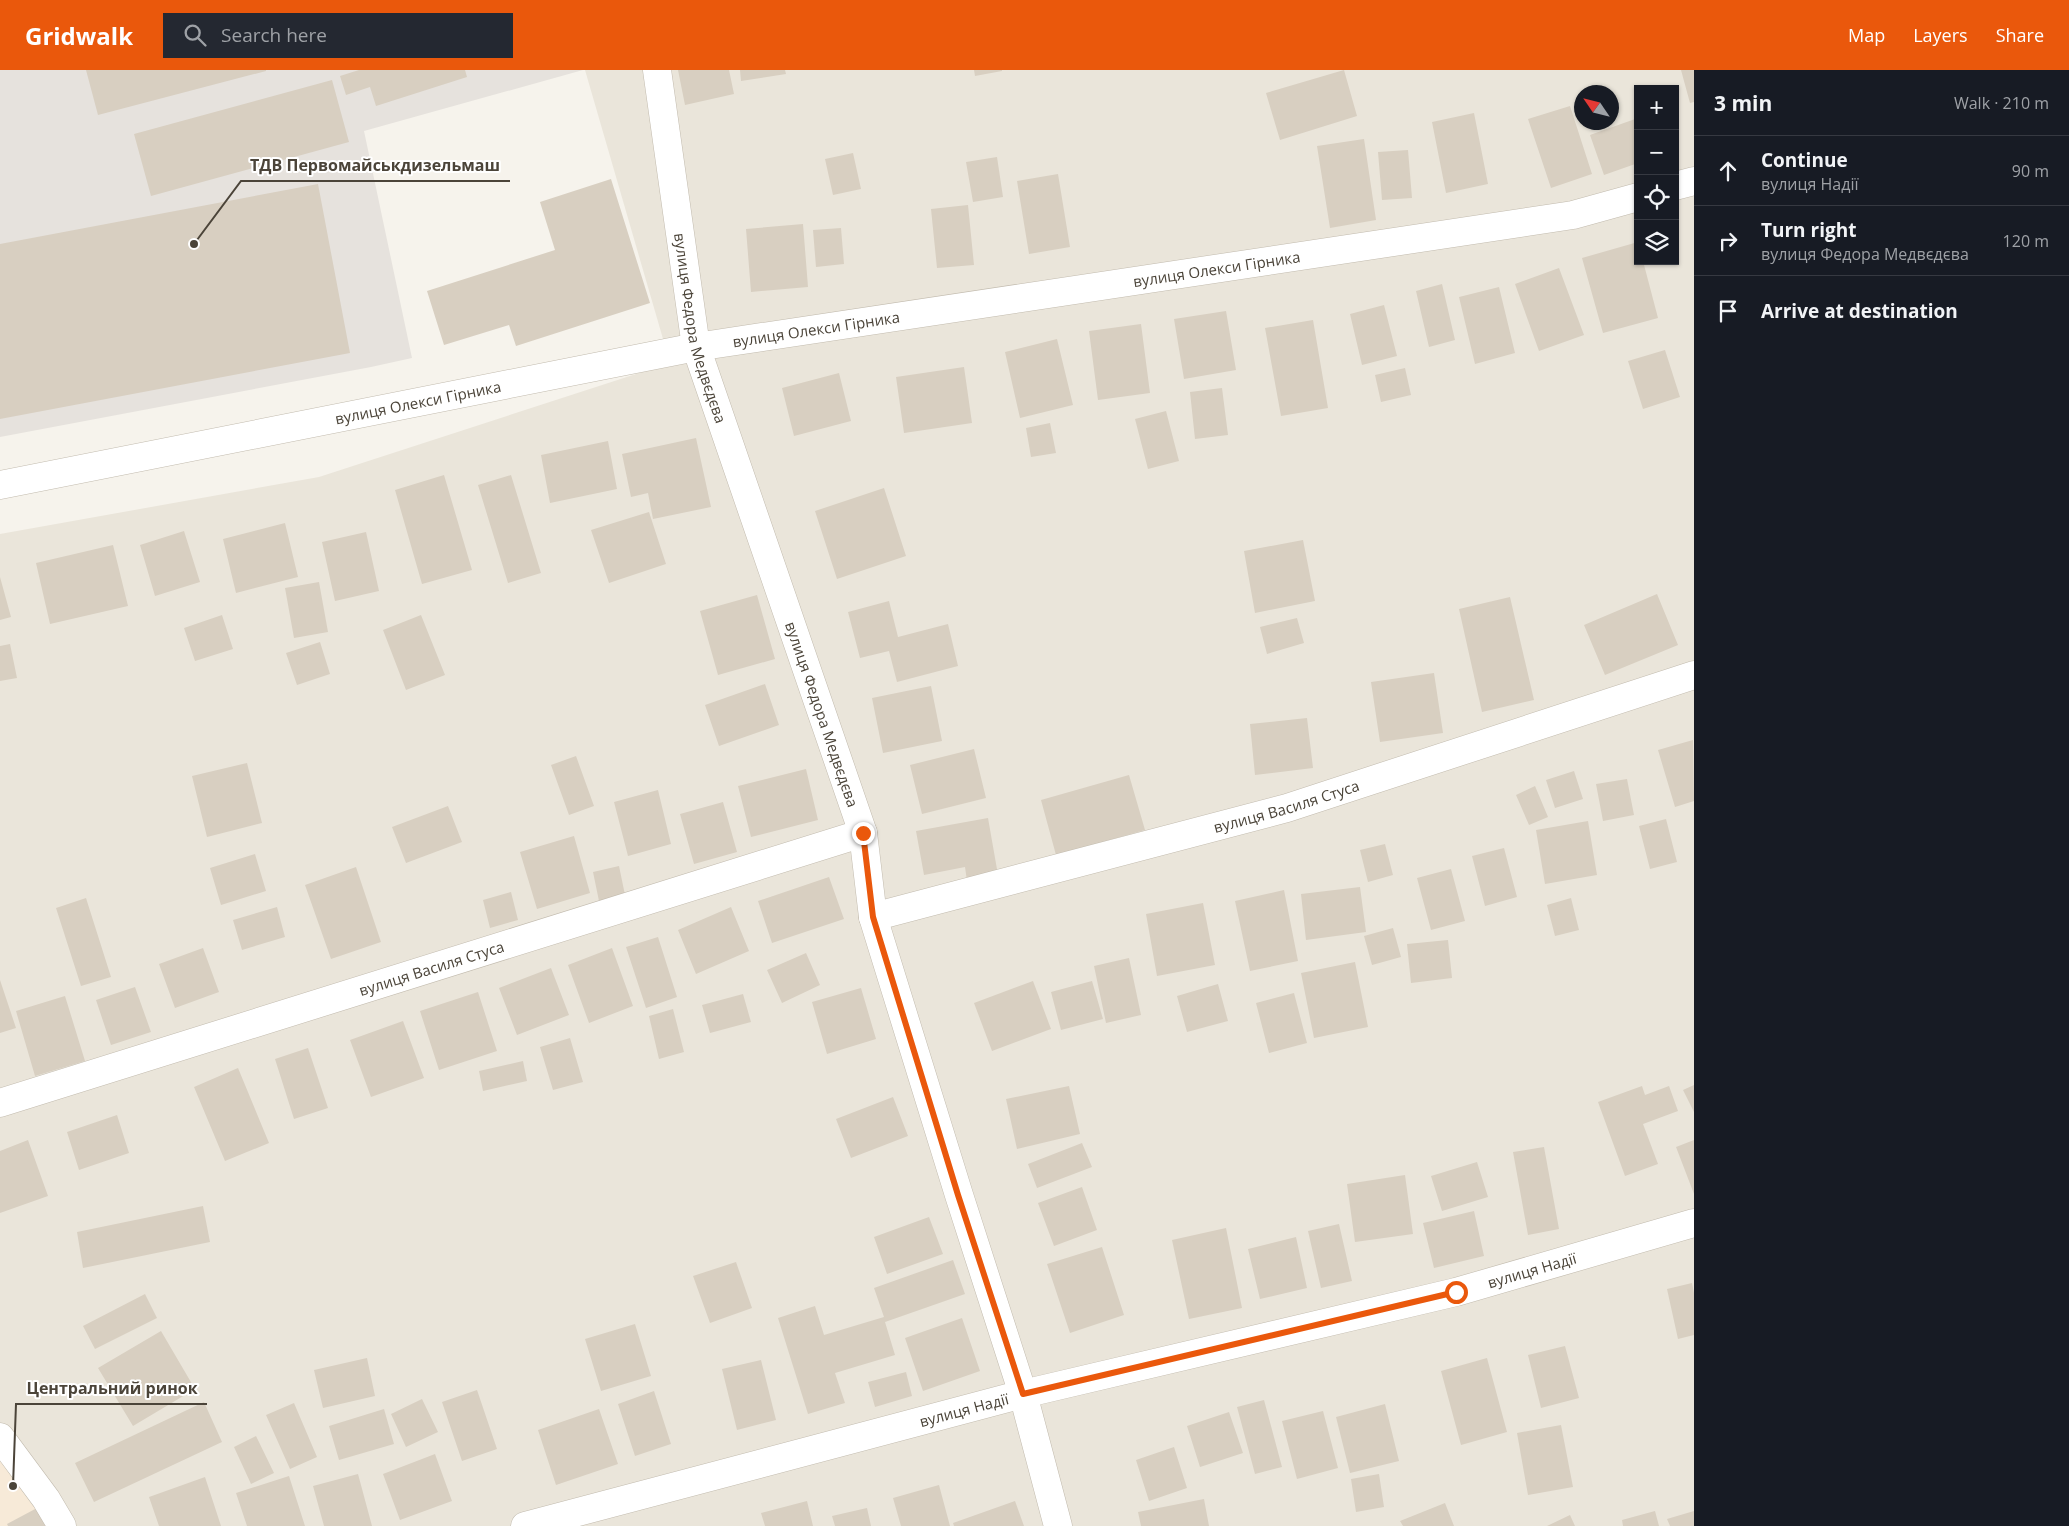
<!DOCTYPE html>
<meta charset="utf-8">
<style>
body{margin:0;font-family:"Open Sans",sans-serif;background:#242831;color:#f1f3f6}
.controls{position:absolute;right:15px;top:15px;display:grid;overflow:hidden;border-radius:0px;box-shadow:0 1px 4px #0004}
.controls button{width:45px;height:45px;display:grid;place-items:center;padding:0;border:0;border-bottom:1px solid #363941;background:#171b24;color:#f1f3f6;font:25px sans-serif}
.compass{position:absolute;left:1574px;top:15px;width:45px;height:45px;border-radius:50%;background:#171b24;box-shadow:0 1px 4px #0004;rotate:305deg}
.stop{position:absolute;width:15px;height:15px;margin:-11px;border:4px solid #ea580c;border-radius:50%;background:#fff}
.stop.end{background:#ea580c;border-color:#fff;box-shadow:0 1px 5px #0008}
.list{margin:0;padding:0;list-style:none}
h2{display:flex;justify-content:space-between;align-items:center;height:65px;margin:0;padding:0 20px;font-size:21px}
h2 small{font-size:16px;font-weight:400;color:#9ea1a6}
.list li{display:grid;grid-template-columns:32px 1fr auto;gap:15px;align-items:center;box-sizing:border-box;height:70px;padding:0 20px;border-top:1px solid #363941}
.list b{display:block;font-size:19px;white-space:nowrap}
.list p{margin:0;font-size:16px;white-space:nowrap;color:#9ea1a6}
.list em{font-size:16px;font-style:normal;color:#9ea1a6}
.icon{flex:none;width:28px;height:28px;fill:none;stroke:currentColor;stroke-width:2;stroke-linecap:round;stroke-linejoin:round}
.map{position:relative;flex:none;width:1694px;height:1456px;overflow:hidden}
header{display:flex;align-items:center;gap:30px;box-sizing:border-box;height:70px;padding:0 25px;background:#ea580c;color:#fff}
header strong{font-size:24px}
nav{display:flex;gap:28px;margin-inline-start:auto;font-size:18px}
.search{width:350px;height:45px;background:#242831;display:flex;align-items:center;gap:12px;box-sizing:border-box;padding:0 18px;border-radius:0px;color:#9ea1a6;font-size:19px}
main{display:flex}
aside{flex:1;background:#171b24}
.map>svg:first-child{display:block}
</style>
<header>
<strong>Gridwalk</strong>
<div class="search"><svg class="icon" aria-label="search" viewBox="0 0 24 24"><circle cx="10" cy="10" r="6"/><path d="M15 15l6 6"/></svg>Search here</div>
<nav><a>Map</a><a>Layers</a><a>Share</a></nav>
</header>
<main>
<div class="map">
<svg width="1694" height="1456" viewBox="0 0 1694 1456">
<rect width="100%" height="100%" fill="#f6f3ec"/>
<path fill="#eae5da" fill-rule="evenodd" d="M585,0H1694V1456H0V464L319,407L670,293ZM1638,19H1675V191H1638ZM1582,22H1612V52H1582Z"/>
<path fill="#f7ead8" d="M0,1382L56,1456H0Z"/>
<path fill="#e6e2dd" d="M0,0H583L364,61L412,288L371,297L0,367Z"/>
<path fill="#d8cfc1" d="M86,0H266V1L98,45Z
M359,0H465L467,7L376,36L370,17L346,25L340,6Z
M678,0H729L734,24L685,35Z
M740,0H785L786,4L741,11Z
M974,0H1002V1L975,6Z
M1344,0L1357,46L1280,70L1266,23Z
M1681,0H1694V32L1690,33Z
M332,10L349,72L151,126L134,64Z
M1570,36L1592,104L1551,118L1528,49Z
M1474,43L1488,114L1446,123L1432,52Z
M1638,48V93L1604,105L1590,65Z
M1364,69L1376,150L1330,158L1317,76Z
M1408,80L1412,128L1382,130L1378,82Z
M853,83L861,119L833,125L825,89Z
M997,87L1003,127L973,132L966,92Z
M1058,104L1070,177L1029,184L1017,111Z
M611,109L650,233L516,276L509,255L444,275L427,221L555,180L540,132Z
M318,114L350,283L0,349V174Z
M968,135L974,195L937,198L931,139Z
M803,154L808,217L751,222L746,159Z
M841,158L844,194L816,197L813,160Z
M1638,172V191H1643L1658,248L1603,263L1582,188Z
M1559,198L1584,265L1539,281L1515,214Z
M1442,214L1455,270L1429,277L1416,221Z
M1499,217L1515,283L1475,294L1459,227Z
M1384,235L1397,286L1362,295L1350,244Z
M1226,241L1236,300L1184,309L1174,249Z
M1313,250L1328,338L1281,346L1265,258Z
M1141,254L1150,323L1098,330L1089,261Z
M1057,269L1073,335L1020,348L1005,282Z
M1665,280L1680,327L1643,339L1628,291Z
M964,297L972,353L904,363L896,307Z
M1405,298L1411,325L1381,332L1375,305Z
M839,303L851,351L794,366L782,318Z
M1222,318L1228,365L1195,369L1190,322Z
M1166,341L1179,391L1148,399L1135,349Z
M1050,353L1056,383L1031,387L1026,358Z
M696,368L711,437L653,449L648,423L631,427L622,384Z
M608,371L617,419L550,433L541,385Z
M444,405L472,500L422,514L395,420Z
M511,405L541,503L508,513L478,415Z
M884,418L906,486L837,509L815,441Z
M649,442L666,494L609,513L591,460Z
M285,453L298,507L236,523L223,469Z
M184,461L200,512L155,526L140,475Z
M366,462L379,521L335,531L322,472Z
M1303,470L1315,531L1255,543L1244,481Z
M113,475L128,536L50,554L36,493Z
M0,507L11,547L0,550Z
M319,512L328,562L294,568L285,518Z
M1657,524L1678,575L1605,605L1584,555Z
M757,525L775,589L718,605L700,541Z
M1510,527L1534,630L1482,642L1459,539Z
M889,531L898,567L948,554L958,596L897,612L889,581L860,588L848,542Z
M222,545L233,579L195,591L184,558Z
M421,545L445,605L406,620L383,560Z
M1297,548L1304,573L1267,584L1260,557Z
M320,572L330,604L297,615L286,583Z
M10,574L17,608L0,611V576Z
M1434,603L1443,663L1380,672L1371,612Z
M765,614L779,655L719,676L705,635Z
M931,616L942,671L883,683L872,628Z
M1307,648L1313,698L1255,705L1250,654Z
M1693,670L1694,731L1675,737L1658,680Z
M974,679L986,728L922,744L910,695Z
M576,686L594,736L569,745L551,695Z
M247,693L262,753L207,767L192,706Z
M806,699L818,750L751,767L738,716Z
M1574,701L1583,729L1555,738L1546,710Z
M1129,705L1145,760L1056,785L1041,730Z
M1627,709L1634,745L1603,751L1596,714Z
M1535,716L1548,747L1529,755L1516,725Z
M658,720L671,774L628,786L614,732Z
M723,732L737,782L694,794L680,744Z
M448,736L462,772L406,793L392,757Z
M988,748L998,805L967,811L965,797L924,805L916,761Z
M1666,749L1677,792L1650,799L1639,756Z
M1588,751L1597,805L1545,814L1536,760Z
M574,766L590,823L537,839L520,782Z
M1385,774L1393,805L1368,812L1360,780Z
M1504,778L1517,827L1485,836L1472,786Z
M255,784L266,821L221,835L210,798Z
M619,796L625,825L599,831L593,802Z
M356,797L381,872L331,889L305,815Z
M1451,799L1465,851L1431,860L1417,808Z
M829,807L844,849L772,873L758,831Z
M1360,817L1366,862L1306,870L1301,824Z
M1284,820L1298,891L1250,901L1235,831Z
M511,822L518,850L490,858L483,830Z
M86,828L111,907L81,916L56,838Z
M1571,828L1579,860L1555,866L1547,835Z
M1203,833L1215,895L1157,906L1146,844Z
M277,837L285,867L242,880L233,850Z
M731,837L749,881L696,904L678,860Z
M1393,858L1401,887L1372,895L1364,866Z
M658,867L677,927L646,938L626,877Z
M1448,870L1452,908L1411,913L1407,874Z
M203,878L219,922L175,938L159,894Z
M612,878L633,936L589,953L568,895Z
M806,883L820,915L782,933L767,900Z
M1129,888L1141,945L1106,953L1094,896Z
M1355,892L1368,957L1314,968L1301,903Z
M551,898L569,945L517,965L499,918Z
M0,910L16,958L0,963Z
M1033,911L1051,959L992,981L974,933Z
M1092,911L1103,949L1061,960L1051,922Z
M1218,914L1228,951L1187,962L1177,926Z
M135,917L151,962L111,975L96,930Z
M861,918L876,969L827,984L812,932Z
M478,922L497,981L439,1000L420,941Z
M1294,923L1307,973L1269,983L1256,933Z
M743,924L751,952L710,963L702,935Z
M65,926L85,991L35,1006L16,941Z
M673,939L684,982L659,989L649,946Z
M403,951L424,1008L371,1027L350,970Z
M570,968L583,1012L553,1020L540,977Z
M308,978L328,1038L294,1049L275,989Z
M523,991L527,1011L483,1021L479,1001Z
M238,998L269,1073L225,1091L194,1017Z
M1694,1015V1042L1683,1020Z
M1069,1016L1080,1064L1017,1079L1006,1029Z
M1642,1016L1645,1025L1669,1016L1678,1041L1643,1054L1658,1094L1625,1106L1598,1032Z
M893,1027L908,1066L851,1088L836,1049Z
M117,1045L129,1083L79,1100L67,1062Z
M28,1070L48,1126L0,1143V1081Z
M1694,1070V1124L1676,1077Z
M1082,1073L1092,1097L1037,1118L1028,1094Z
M1544,1077L1559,1159L1528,1165L1513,1082Z
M1477,1092L1488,1127L1442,1141L1431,1106Z
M1405,1105L1413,1164L1355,1172L1347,1114Z
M1082,1117L1097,1160L1054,1176L1038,1133Z
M203,1136L210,1172L83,1198L77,1162Z
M1474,1141L1484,1186L1434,1198L1423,1153Z
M929,1147L943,1184L887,1204L874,1167Z
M1339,1154L1352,1211L1321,1218L1308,1161Z
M1226,1158L1242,1238L1189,1249L1172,1170Z
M1296,1167L1307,1218L1260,1229L1248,1179Z
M1102,1177L1124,1245L1070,1263L1047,1194Z
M953,1190L965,1224L885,1252L895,1285L835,1303L845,1333L808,1344L778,1248L815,1236L824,1265L884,1247L874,1218Z
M736,1192L752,1238L710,1253L693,1206Z
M1692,1213L1694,1223V1265L1678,1269L1667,1219Z
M145,1224L157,1248L95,1279L83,1256Z
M962,1248L980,1301L923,1321L905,1268Z
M635,1254L651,1306L601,1321L585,1269Z
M161,1261L195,1319L133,1356L98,1298Z
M1565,1276L1579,1328L1541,1338L1528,1285Z
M367,1288L375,1326L323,1338L314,1300Z
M1487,1288L1507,1362L1461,1375L1441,1301Z
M761,1290L776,1350L737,1360L722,1299Z
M906,1302L912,1326L875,1337L868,1312Z
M477,1320L497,1379L462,1391L442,1332Z
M654,1321L671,1374L635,1386L618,1334Z
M422,1329L438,1362L406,1377L391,1344Z
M1264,1330L1282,1397L1255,1404L1237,1337Z
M204,1332L222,1372L94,1432L75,1393Z
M294,1333L317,1387L290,1399L266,1345Z
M1385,1334L1399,1391L1350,1403L1336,1347Z
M384,1339L394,1374L339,1390L329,1356Z
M599,1339L618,1394L556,1415L538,1360Z
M1323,1341L1338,1398L1297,1409L1282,1351Z
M1229,1342L1243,1383L1200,1397L1187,1356Z
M1561,1355L1573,1417L1528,1425L1517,1363Z
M256,1366L274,1403L251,1414L234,1377Z
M1174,1377L1187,1418L1149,1431L1136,1390Z
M435,1384L452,1431L400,1450L383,1404Z
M358,1404L372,1456H324L313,1416Z
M1379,1404L1384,1437L1356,1442L1351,1409Z
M289,1406L305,1456H247L236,1423Z
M205,1407L221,1456H159L149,1427Z
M939,1415L950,1456H901L893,1428Z
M1204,1429L1209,1456H1141L1138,1442Z
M807,1431L813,1456H765L761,1443Z
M1015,1431L1024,1456H954L953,1453Z
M1445,1433L1454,1456H1403L1400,1451Z
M37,1438L47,1456H8L7,1454Z
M867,1438L871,1456H835L832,1446Z
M1655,1441L1659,1456H1623L1622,1450Z
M1694,1441V1456H1670L1667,1449Z
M1570,1445L1575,1456H1547Z"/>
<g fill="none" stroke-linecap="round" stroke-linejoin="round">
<defs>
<g id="minor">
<path id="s1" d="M657,0L696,277L863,763L873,847L959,1125L1023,1324L1058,1456"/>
<path d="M1675,116L1694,111"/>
<path id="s2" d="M0,415L696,277L1573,145L1638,127"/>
<path id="s3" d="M873,847L1287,738L1694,605"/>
<path id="s4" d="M0,1033L863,763"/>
<path d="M0,1367L46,1429L62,1456"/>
<path id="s5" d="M525,1456L1023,1324L1456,1222L1694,1153"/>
</g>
</defs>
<use href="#minor" stroke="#c2bbae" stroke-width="29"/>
<use href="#minor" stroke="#fff" stroke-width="28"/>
</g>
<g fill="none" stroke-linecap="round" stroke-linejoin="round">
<path stroke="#ea580c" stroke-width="6" d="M863,763L873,847L958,1125L1023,1324L1456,1222"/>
</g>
<g text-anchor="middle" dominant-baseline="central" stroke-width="4" stroke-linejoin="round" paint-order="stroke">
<g font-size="15" fill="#4b4439" stroke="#fff">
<text stroke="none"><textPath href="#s2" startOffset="1236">вулиця Олекси Гірника</textPath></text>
<text stroke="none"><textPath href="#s1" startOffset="262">вулиця Федора Медвєдєва</textPath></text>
<text stroke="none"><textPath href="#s2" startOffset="831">вулиця Олекси Гірника</textPath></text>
<text stroke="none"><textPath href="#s2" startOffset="426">вулиця Олекси Гірника</textPath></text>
<text stroke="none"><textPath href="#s1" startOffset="668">вулиця Федора Медвєдєва</textPath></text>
<text stroke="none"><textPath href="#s3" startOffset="428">вулиця Василя Стуса</textPath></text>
<text stroke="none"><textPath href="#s4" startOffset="452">вулиця Василя Стуса</textPath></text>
<text stroke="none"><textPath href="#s5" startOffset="1039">вулиця Надії</textPath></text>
<text stroke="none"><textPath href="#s5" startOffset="454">вулиця Надії</textPath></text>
</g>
</g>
<path fill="none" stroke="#4b4439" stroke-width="2" d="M194 174L241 111H510M13 1416L16 1334H207"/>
<g fill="#4b4439" stroke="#fff" stroke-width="2">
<circle cx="194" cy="174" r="5"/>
<circle cx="13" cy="1416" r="5"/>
</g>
<g font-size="16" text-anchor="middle" font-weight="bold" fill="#4b4439" stroke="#fff" stroke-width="4" stroke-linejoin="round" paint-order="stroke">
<text x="375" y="101">ТДВ Первомайськдизельмаш</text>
<text x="112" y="1324">Центральний ринок</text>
</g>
</svg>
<div class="controls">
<button>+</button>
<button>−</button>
<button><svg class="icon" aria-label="locate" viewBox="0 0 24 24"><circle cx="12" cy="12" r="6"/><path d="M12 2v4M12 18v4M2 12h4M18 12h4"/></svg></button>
<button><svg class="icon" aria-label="layers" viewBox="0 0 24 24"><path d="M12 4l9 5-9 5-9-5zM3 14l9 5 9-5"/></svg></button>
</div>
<svg class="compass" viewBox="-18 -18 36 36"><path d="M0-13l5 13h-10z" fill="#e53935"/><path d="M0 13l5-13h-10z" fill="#9ea1a6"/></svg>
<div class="stop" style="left:1456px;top:1222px"></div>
<div class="stop end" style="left:863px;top:763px"></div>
</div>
<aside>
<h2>3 min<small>Walk · 210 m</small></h2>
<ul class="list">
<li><svg class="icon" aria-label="ahead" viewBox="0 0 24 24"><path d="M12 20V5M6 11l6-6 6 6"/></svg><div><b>Continue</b><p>вулиця Надії</p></div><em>90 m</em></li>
<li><svg class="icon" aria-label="right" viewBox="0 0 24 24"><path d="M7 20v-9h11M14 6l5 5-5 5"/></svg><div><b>Turn right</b><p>вулиця Федора Медвєдєва</p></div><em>120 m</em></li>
<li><svg class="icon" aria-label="arrive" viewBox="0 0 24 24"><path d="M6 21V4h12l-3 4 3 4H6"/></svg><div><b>Arrive at destination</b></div></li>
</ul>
</aside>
</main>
